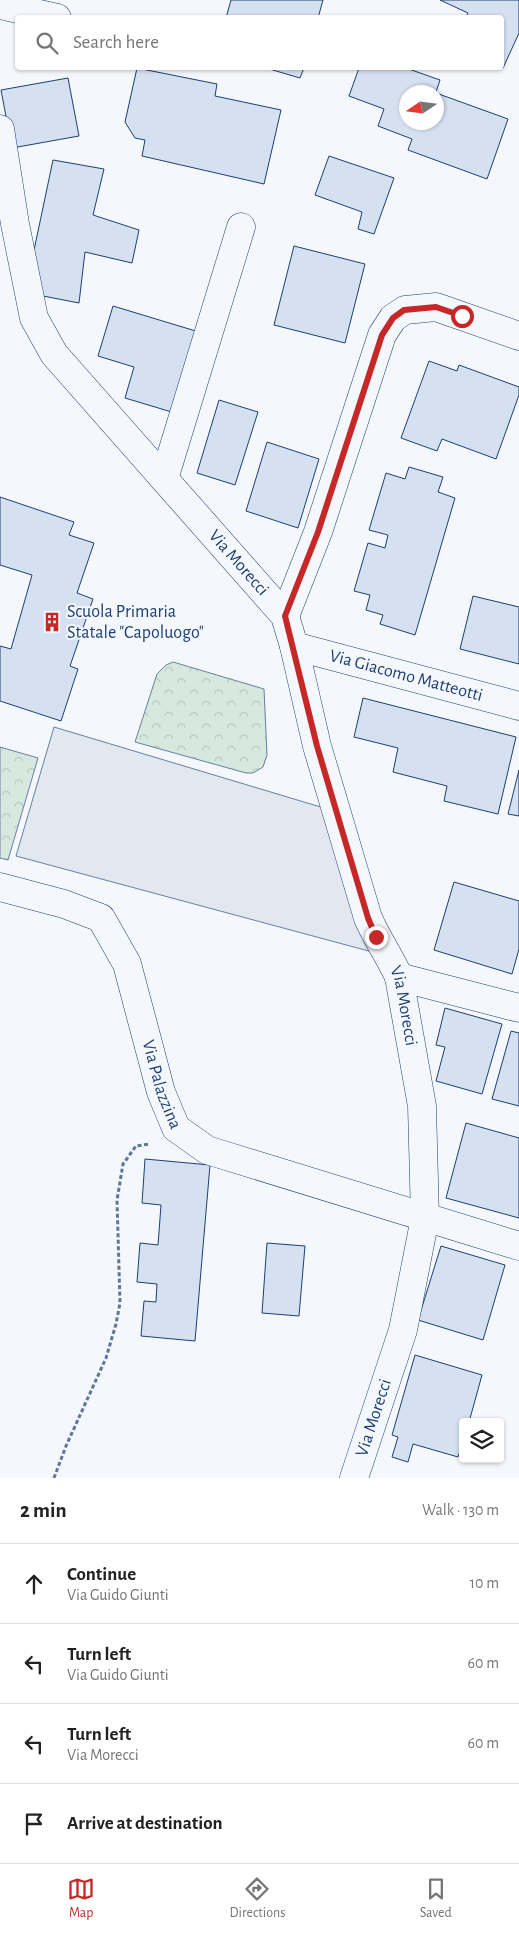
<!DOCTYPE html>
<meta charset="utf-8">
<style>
body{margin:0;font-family:"Alegreya Sans",sans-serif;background:#f6f6f6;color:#222}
.controls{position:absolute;right:15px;bottom:15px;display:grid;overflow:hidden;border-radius:5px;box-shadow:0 1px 4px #0004}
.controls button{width:45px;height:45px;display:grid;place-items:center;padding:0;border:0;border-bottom:1px solid #e0e0e0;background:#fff;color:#222;font:25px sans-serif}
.compass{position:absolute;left:399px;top:85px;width:45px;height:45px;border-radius:50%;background:#fff;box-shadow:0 1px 4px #0004;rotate:257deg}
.stop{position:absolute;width:15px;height:15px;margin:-11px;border:4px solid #c62828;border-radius:50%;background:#fff}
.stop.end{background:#c62828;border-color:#fff;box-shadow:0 1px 5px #0008}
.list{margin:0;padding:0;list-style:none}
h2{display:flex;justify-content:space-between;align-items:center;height:65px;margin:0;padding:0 20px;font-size:21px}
h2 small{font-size:16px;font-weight:400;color:#767676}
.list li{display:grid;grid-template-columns:32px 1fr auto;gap:15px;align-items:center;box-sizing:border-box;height:80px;padding:0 20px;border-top:1px solid #e0e0e0}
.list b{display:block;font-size:19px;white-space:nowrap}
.list p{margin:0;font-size:16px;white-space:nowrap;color:#767676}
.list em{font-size:16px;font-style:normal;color:#767676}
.icon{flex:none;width:28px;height:28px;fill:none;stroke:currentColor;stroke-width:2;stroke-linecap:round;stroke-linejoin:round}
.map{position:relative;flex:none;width:519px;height:1478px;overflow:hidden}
.search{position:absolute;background:#fff;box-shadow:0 1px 4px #0004;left:15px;right:15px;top:15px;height:55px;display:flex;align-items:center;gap:12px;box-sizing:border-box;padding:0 18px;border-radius:5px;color:#767676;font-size:19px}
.sheet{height:385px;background:#fff}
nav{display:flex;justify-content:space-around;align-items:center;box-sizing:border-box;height:70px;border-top:1px solid #e0e0e0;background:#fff;font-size:14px;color:#767676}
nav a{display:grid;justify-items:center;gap:2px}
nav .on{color:#c62828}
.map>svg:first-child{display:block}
</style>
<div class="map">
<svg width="519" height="1478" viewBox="0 0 519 1478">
<defs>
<pattern id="forest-crowns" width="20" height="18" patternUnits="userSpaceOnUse" patternTransform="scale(1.25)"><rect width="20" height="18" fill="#d7e8df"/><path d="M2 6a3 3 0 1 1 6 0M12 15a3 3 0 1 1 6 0" fill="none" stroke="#b8c8c3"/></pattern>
</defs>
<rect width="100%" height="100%" fill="#f4f7fb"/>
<path fill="url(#forest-crowns)" stroke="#687fa3" d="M173,662L264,689L267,755L263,767L253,773H246L135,742L157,674L166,665Z
M0,747L38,758L8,860L0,858Z"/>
<path fill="#e3e8f0" stroke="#687fa3" d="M54,727L324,808L376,953L16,856Z"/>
<path fill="#d5e0f0" stroke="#1d3f73" d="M231,0H323L318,18H226Z
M440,0H519V33L503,68L502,18H465L468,13Z
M137,68L217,84L215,96L281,110L264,184L142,156L145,140L135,138L125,122Z
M266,68H304L300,78Z
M359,68H406L440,80L436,92H406V122H436V93L508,119L487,179L408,150L412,139L378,126L384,109L349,96Z
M68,78L79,136L12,148L1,90Z
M329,156L394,178L374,234L358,229L362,212L315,195Z
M53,160L104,169L93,215L139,230L132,263L85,252L79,303L43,296L33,255Z
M294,246L365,264L345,343L274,325Z
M113,306L199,332L175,413L125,398L134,367L98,356Z
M429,361L457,371L459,365L519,387V395L496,459L442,439L437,451L401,438Z
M219,400L258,412L235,485L197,473Z
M267,442L319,459L298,528L246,511Z
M409,467L443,477L438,492L455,498L415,635L380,624L383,615L366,610L370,595L354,591L368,543L385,548L388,535L369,530L386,473L405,479Z
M0,497L74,522L69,535L94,543L77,593L93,599L70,666L78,669L61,721L0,701V646L11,649L32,575L0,565Z
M473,596L519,607V664L460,649Z
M363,698L516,737L498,814L444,801L447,786L393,772L398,748L354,737Z
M519,770V816L508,814Z
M454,882L519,901V949L512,974L434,950Z
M445,1008L502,1024L482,1094L436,1081L445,1047L436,1045Z
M511,1031L519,1033V1106L492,1099Z
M466,1123L519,1138V1218L446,1198Z
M145,1159L210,1165L195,1341L141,1336L144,1301L156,1302L157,1284L137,1282L140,1243L158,1245L161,1205L142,1203Z
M267,1243L305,1246L299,1316L262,1313Z
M441,1246L505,1265L483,1340L418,1320Z
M415,1355L482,1375L469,1422H463V1442L458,1457L413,1444L408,1462L392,1457L398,1437L392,1435Z"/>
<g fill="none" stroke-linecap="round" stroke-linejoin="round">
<defs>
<g id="minor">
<path d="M0,5L57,18"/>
<path id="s1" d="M0,129L15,224L34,318L54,354L285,616L294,646L317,746L368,918C377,939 390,957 399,977L422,1106L425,1218L403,1330L354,1478"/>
<path d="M164,479L241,227"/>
<path d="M285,616L318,532L382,335L393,318L405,310L436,307L519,336"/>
<path id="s2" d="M294,646L519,706"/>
<path id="s3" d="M0,887L64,904L101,918L127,964L161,1092L176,1128L207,1150L519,1246"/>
<path d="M399,977L519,1008"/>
</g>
</defs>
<use href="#minor" stroke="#1d3f73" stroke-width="29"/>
<path stroke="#5e769c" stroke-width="3" stroke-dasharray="4 2.5" stroke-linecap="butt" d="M54,1478L66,1446L106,1358L116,1324L120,1303L117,1200L123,1164L136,1146L150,1144"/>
<use href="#minor" stroke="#f4f7fb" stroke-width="28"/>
</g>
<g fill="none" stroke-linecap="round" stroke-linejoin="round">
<path stroke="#c62828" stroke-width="6" d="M376,937L368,918L317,746L285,616L318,532L382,335L393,318L404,310L436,307L462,316"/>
</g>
<defs>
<symbol id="building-bare" viewBox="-9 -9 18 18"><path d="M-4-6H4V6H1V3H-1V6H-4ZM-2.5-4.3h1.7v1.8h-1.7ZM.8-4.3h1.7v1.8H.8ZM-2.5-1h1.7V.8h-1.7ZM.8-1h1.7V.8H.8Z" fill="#c62828" stroke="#f4f7fb" stroke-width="2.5" paint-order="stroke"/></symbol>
</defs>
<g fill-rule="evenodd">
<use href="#building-bare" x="38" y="608" width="28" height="28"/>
</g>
<g text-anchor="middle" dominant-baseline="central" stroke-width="4" stroke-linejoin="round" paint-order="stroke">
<g font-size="18" fill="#1d3f73" stroke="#f4f7fb">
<text stroke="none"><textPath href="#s1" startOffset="512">Via Morecci</textPath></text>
<text stroke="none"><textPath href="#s2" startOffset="116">Via Giacomo Matteotti</textPath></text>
<text stroke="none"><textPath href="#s1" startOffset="992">Via Morecci</textPath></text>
<text stroke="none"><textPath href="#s3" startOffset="284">Via Palazzina</textPath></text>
<text transform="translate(374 1418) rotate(-72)">Via Morecci</text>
</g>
<g font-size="18" fill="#1d3f73" stroke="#f4f7fb" text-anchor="start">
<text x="67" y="612">Scuola Primaria<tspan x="67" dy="21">Statale "Capoluogo"</tspan></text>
</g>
</g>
</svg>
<div class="controls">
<button><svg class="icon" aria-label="layers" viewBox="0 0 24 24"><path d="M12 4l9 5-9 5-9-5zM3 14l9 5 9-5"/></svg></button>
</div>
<svg class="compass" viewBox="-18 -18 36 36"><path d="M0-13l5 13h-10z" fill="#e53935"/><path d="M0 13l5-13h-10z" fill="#767676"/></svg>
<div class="stop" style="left:462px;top:316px"></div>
<div class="stop end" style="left:376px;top:937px"></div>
<div class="search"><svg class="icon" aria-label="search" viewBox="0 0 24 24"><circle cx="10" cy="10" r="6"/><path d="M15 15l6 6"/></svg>Search here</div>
</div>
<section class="sheet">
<h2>2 min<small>Walk · 130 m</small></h2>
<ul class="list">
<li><svg class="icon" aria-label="ahead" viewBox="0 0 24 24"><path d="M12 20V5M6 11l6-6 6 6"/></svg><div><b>Continue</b><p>Via Guido Giunti</p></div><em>10 m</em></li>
<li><svg class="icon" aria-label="left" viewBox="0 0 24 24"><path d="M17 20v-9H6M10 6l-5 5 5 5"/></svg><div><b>Turn left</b><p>Via Guido Giunti</p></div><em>60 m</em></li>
<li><svg class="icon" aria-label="left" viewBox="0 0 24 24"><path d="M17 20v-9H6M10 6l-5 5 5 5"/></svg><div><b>Turn left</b><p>Via Morecci</p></div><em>60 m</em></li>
<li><svg class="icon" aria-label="arrive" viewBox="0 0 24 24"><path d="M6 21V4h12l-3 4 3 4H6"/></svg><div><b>Arrive at destination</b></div></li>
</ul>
</section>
<nav>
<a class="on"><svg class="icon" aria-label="map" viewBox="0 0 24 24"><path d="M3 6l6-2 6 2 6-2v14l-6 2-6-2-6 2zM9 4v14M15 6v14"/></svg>Map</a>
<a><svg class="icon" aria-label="directions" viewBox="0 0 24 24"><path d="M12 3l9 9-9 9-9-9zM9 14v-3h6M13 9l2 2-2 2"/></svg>Directions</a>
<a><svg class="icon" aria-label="saved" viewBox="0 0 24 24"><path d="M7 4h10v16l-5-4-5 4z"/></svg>Saved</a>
</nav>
